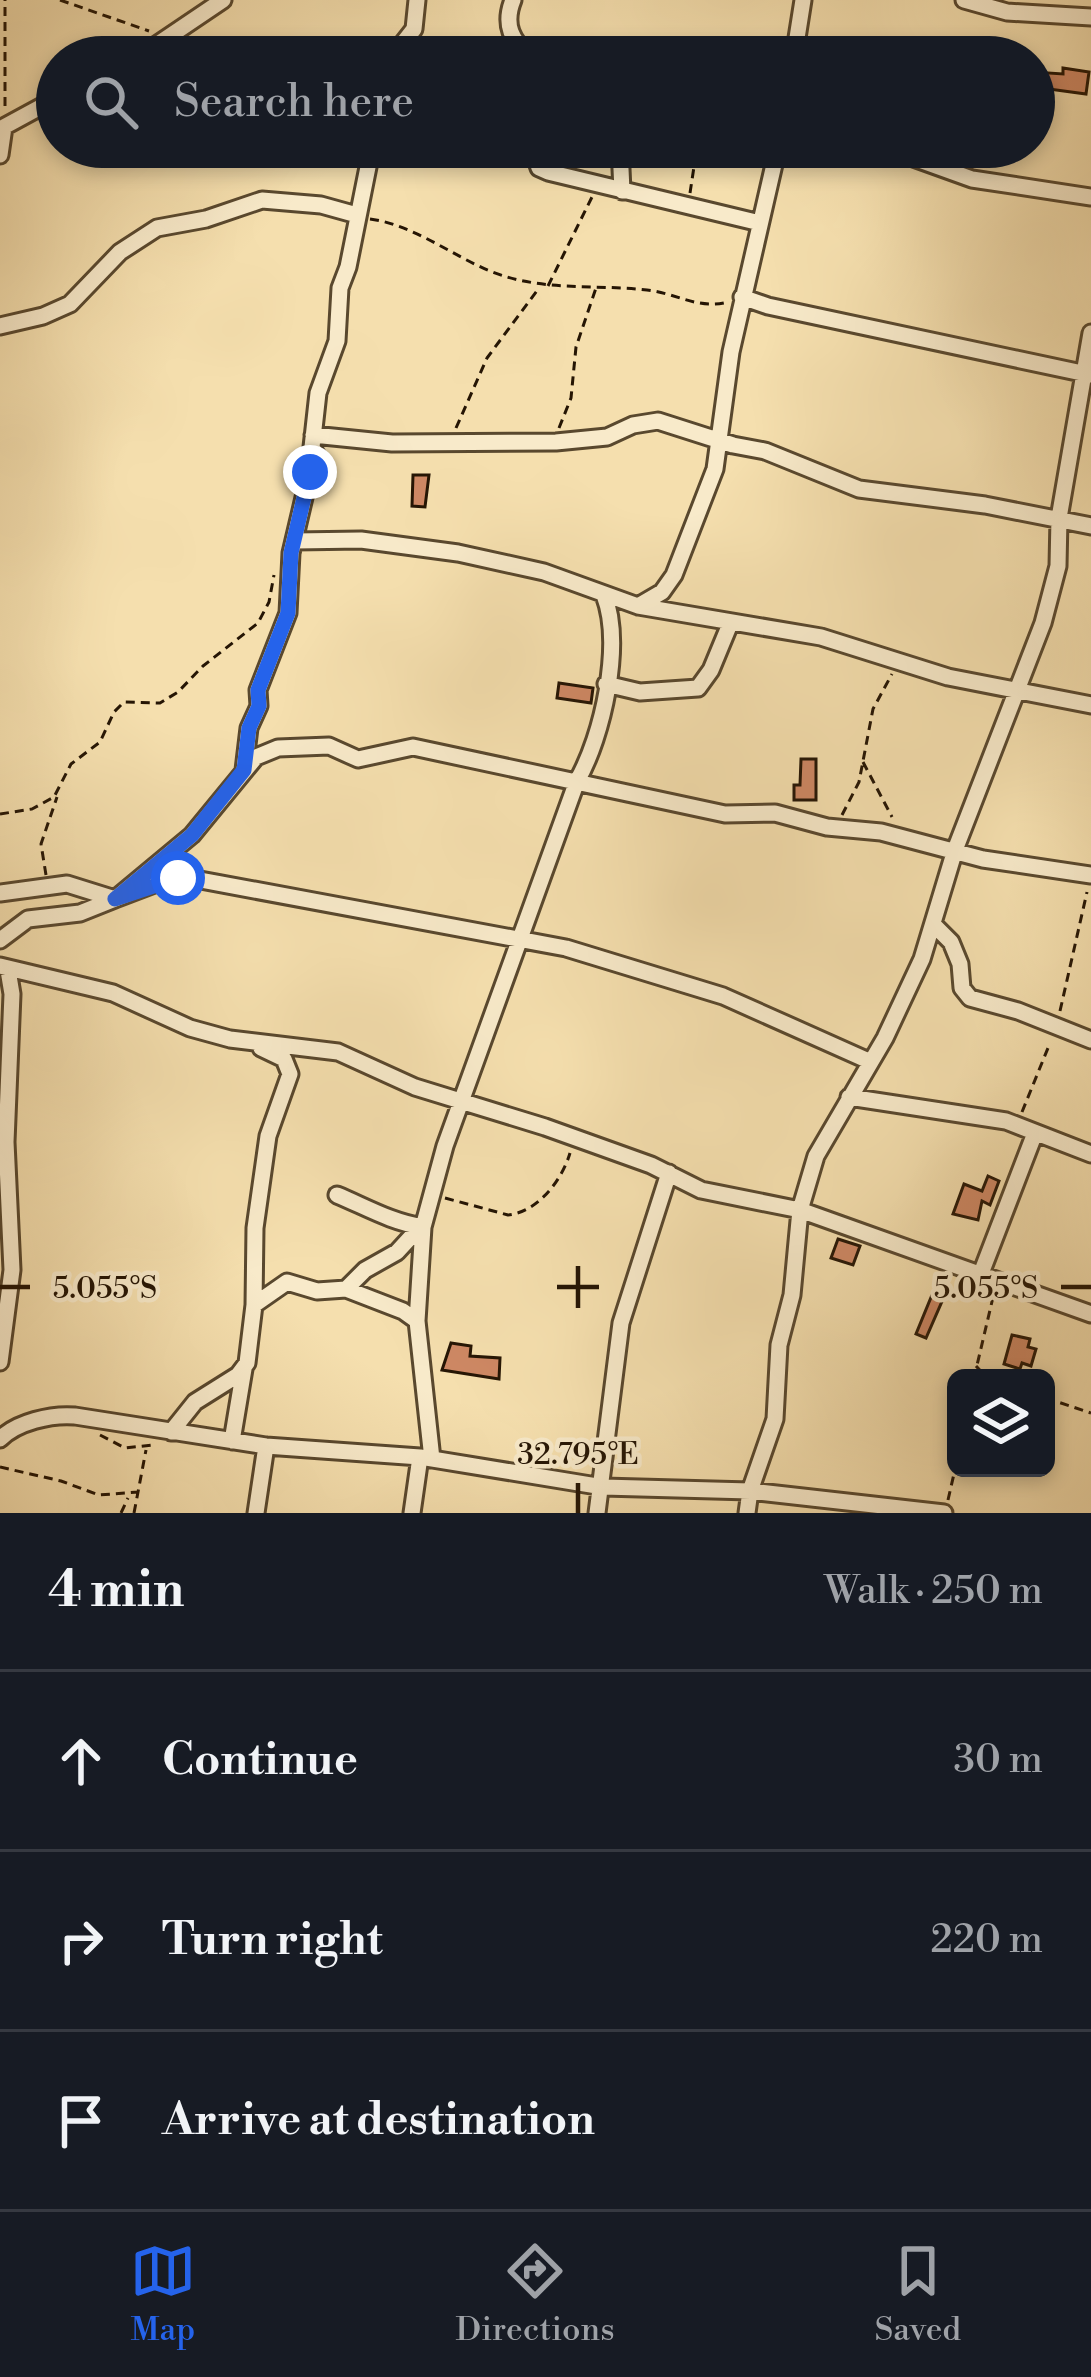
<!DOCTYPE html>
<meta charset="utf-8">
<style>
body{margin:0;font-family:"Libre Bodoni",serif;background:#242831;color:#f1f3f6}
.controls{position:absolute;right:36px;bottom:36px;display:grid;overflow:hidden;border-radius:18px;box-shadow:0 6px 18px #0003}
.controls button{width:108px;height:108px;display:grid;place-items:center;padding:0;border:0;border-bottom:3px solid #363941;background:#171b24;color:#f1f3f6;font:60px sans-serif}
.stop{position:absolute;width:36px;height:36px;margin:-27px;border:9px solid #2563eb;border-radius:50%;background:#fff}
.stop.end{background:#2563eb;border-color:#fff;box-shadow:0 3px 12px #0008}
.list{margin:0;padding:0;list-style:none}
h2{display:flex;justify-content:space-between;align-items:center;height:156px;margin:0;padding:0 48px;font-size:51px}
h2 small{font-size:39px;font-weight:400;color:#9ea1a6}
.list li{display:grid;grid-template-columns:78px 1fr auto;gap:36px;align-items:center;box-sizing:border-box;height:180px;padding:0 48px;border-top:3px solid #363941}
.list b{display:block;font-size:45px;white-space:nowrap}
.list em{font-size:39px;font-style:normal;color:#9ea1a6}
.icon{flex:none;width:66px;height:66px;fill:none;stroke:currentColor;stroke-width:2;stroke-linecap:round;stroke-linejoin:round}
.map{position:relative;flex:none;width:1091px;height:1513px;overflow:hidden}
.search{position:absolute;background:#171b24;box-shadow:0 6px 18px #0003;left:36px;right:36px;top:36px;height:132px;display:flex;align-items:center;gap:30px;box-sizing:border-box;padding:0 42px;border-radius:66px;color:#9ea1a6;font-size:45px}
.sheet{height:696px;background:#171b24}
nav{display:flex;justify-content:space-around;align-items:center;box-sizing:border-box;height:168px;border-top:3px solid #363941;background:#171b24;font-size:33px;color:#9ea1a6}
nav a{display:grid;justify-items:center;gap:6px}
nav .on{color:#2563eb}
.map>svg:first-child{display:block}
</style>
<div class="map">
<svg width="1091" height="1513" viewBox="0 0 1091 1513">
<rect width="100%" height="100%" fill="#f5dfae"/>
<filter id="stains"><feTurbulence type="fractalNoise" baseFrequency=".00167" numOctaves="4"/><feColorMatrix values="0 0 0 0 .2 0 0 0 0 .09 0 0 0 0 .02 0 0 0 .5 -.17"/></filter>
<radialGradient id="worn" r=".72"><stop offset=".6" stop-color="#630" stop-opacity="0"/><stop offset="1" stop-color="#630" stop-opacity=".3"/></radialGradient>
<path fill="#ce8864" stroke="#251504" stroke-width="3" d="M1063,68L1089,72L1086,94L1034,87V72L1063,74Z
M413,475H429L425,507L412,506Z
M559,683L593,688L591,703L557,698Z
M801,759H816V800H794V785H800Z
M988,1176L999,1181L990,1205L982,1201L978,1220L953,1214L964,1184L982,1191Z
M838,1239L860,1246L853,1265L831,1258Z
M932,1295L943,1299L926,1338L916,1334Z
M1012,1335L1030,1339L1028,1347L1036,1349L1031,1366L1022,1363L1020,1369L1004,1364Z
M451,1343L471,1346L470,1356L500,1358L499,1379L442,1370Z"/>
<g fill="none" stroke-linecap="round" stroke-linejoin="round">
<defs>
<path id="street" d="M513,0C503,25 512,41 530,57
M964,0L1007,12L1091,17
M517,46L561,57
M131,57L146,52L223,0
M392,57L414,29L417,0
M794,57L803,0
M0,129L57,98
M532,147L539,168L548,172L760,223
M620,147L622,191
M883,147L972,179L1091,197
M0,155L4,127
M742,297L768,306L1091,375
M0,326L43,316L70,304L120,252L157,228L206,219L262,200L321,205L357,215
M1091,333L1059,518L1058,566L1043,623L955,850L922,959L885,1038L816,1156L800,1210L1091,1314
M313,435L392,443L556,442L607,437L633,425L658,421L733,445L765,451L859,489L985,505L1091,526
M295,541L361,540L458,553L544,572L638,606L821,637L948,677L1091,705
M638,606L662,592L674,575L715,469L731,352L778,147
M606,684L640,692L698,688L711,670L730,624
M244,770L249,728L259,706L258,690L288,613L291,553L310,472L319,460L312,447L318,393L337,341L340,288L348,267L372,147
M0,893L67,884L115,899L157,883L195,879L566,948L723,996L871,1062
M934,925L951,942L960,964L962,988L970,998L1018,1011L1091,1040
M0,940L28,919L80,913L115,899L192,835L256,757L278,748L329,746L358,759L413,747L725,814L775,813L827,827L881,832L983,859L1091,875
M0,966L113,993L190,1028L230,1039L338,1052L415,1087L545,1127L651,1165L701,1190L800,1210L792,1295L779,1345L775,1419L750,1491L747,1513
M849,1097L1006,1121L1091,1154
M337,1195C366,1207 391,1222 423,1227
M980,1276L1035,1133
M346,1289L365,1270L397,1252L420,1227
M254,1305L287,1282L317,1291L346,1289L403,1311L417,1321
M0,1362L12,1270L6,1142L12,994L8,970
M171,1432L195,1402L238,1375L247,1363L254,1305L255,1228L268,1136L290,1074L284,1059L261,1048
M0,1439C17,1422 51,1414 75,1416L266,1446L420,1457L603,1487L750,1491L944,1513
M232,1441L244,1369
M432,1459L417,1321L423,1227L445,1146L577,781C603,736 623,644 604,595
M256,1513L266,1446
M412,1513L420,1457
M597,1513L621,1323L669,1173"/>
</defs>
<use href="#street" stroke="#59482e" stroke-width="21"/>
<path stroke="#251504" stroke-width="3" stroke-dasharray="9 6" stroke-linecap="butt" d="M60,0L149,31
M5,106V0
M690,193L697,147
M370,219C414,225 451,255 490,271C541,292 594,284 647,290C676,293 698,310 728,302
M548,286L592,197
M456,428L487,358L539,288
M559,428L571,398L576,347L596,288
M863,762L892,817
M0,814L32,809L54,797L71,764L100,742L114,712L124,702L160,703L178,692L203,666L258,623L269,602L274,575
M842,815L859,782L873,709L892,674
M46,875L41,844L57,797
M1060,1011L1087,892
M1022,1112L1050,1043
M445,1198L508,1215C538,1212 562,1180 570,1153
M976,1366L987,1378
M974,1378L994,1293
M1046,1398L1091,1413
M100,1435L125,1448L152,1445
M0,1467L61,1481L99,1495L139,1492
M948,1500L956,1465
M121,1513L128,1498
M134,1513L146,1450"/>
<use href="#street" stroke="#f8eaca" stroke-width="15"/>
</g>
<g fill="none" stroke-linecap="round" stroke-linejoin="round">
<path stroke="#2563eb" stroke-width="15" d="M178,878L115,899L192,835L244,770L249,728L259,706L258,690L288,613L291,553L310,472"/>
</g>
<path fill="none" stroke="#251504" stroke-width="4.5" d="M578,1266V1308M0,1287H30M557,1287H599M1061,1287H1091M578,1483V1513"/>
<g font-size="30" text-anchor="middle" fill="#251504" stroke="#f8eaca" stroke-width="9" stroke-linejoin="round" paint-order="stroke">
<text x="105" y="1298">5.055°S</text>
<text x="986" y="1298">5.055°S</text>
<text x="578" y="1464">32.795°E</text>
</g>
<rect width="100%" height="100%" filter="url(#stains)"/>
<rect width="100%" height="100%" fill="url(#worn)"/>
</svg>
<div class="controls">
<button><svg class="icon" aria-label="layers" viewBox="0 0 24 24"><path d="M12 4l9 5-9 5-9-5zM3 14l9 5 9-5"/></svg></button>
</div>
<div class="stop" style="left:178px;top:878px"></div>
<div class="stop end" style="left:310px;top:472px"></div>
<div class="search"><svg class="icon" aria-label="search" viewBox="0 0 24 24"><circle cx="10" cy="10" r="6"/><path d="M15 15l6 6"/></svg>Search here</div>
</div>
<section class="sheet">
<h2>4 min<small>Walk · 250 m</small></h2>
<ul class="list">
<li><svg class="icon" aria-label="ahead" viewBox="0 0 24 24"><path d="M12 20V5M6 11l6-6 6 6"/></svg><div><b>Continue</b></div><em>30 m</em></li>
<li><svg class="icon" aria-label="right" viewBox="0 0 24 24"><path d="M7 20v-9h11M14 6l5 5-5 5"/></svg><div><b>Turn right</b></div><em>220 m</em></li>
<li><svg class="icon" aria-label="arrive" viewBox="0 0 24 24"><path d="M6 21V4h12l-3 4 3 4H6"/></svg><div><b>Arrive at destination</b></div></li>
</ul>
</section>
<nav>
<a class="on"><svg class="icon" aria-label="map" viewBox="0 0 24 24"><path d="M3 6l6-2 6 2 6-2v14l-6 2-6-2-6 2zM9 4v14M15 6v14"/></svg>Map</a>
<a><svg class="icon" aria-label="directions" viewBox="0 0 24 24"><path d="M12 3l9 9-9 9-9-9zM9 14v-3h6M13 9l2 2-2 2"/></svg>Directions</a>
<a><svg class="icon" aria-label="saved" viewBox="0 0 24 24"><path d="M7 4h10v16l-5-4-5 4z"/></svg>Saved</a>
</nav>
